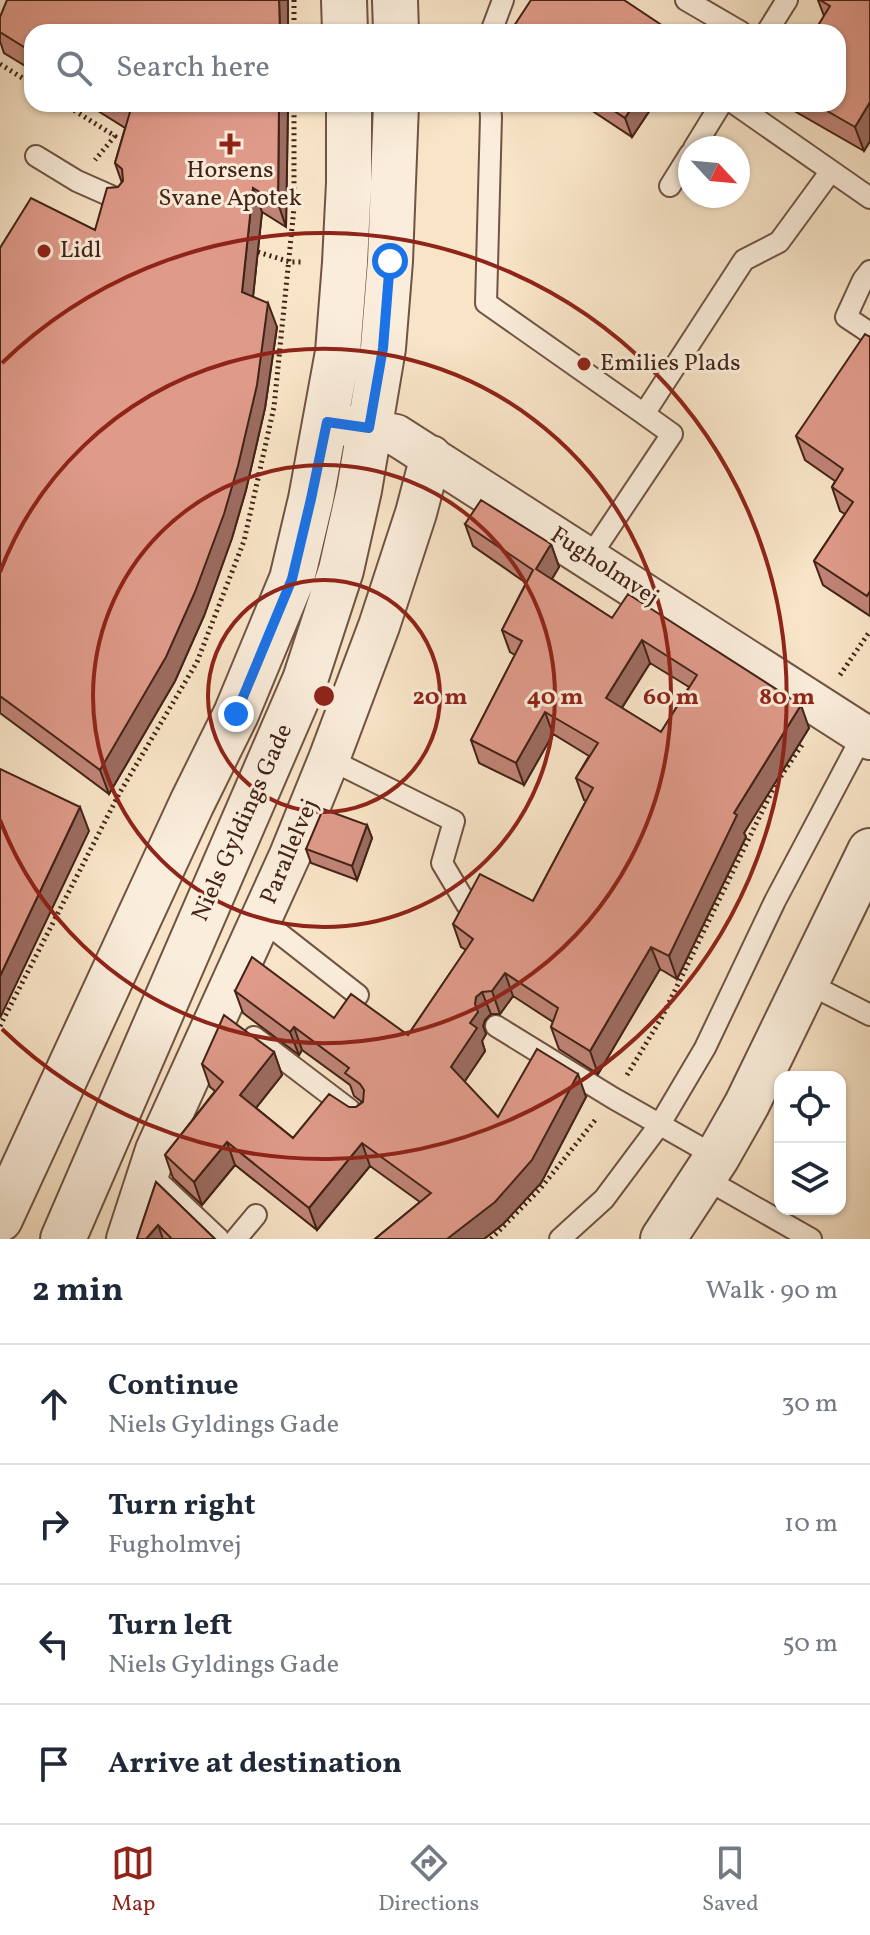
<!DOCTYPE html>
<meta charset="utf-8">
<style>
body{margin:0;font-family:Vollkorn,serif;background:#f6f6f7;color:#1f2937}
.controls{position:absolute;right:24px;bottom:24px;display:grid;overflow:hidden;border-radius:16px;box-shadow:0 2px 6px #0004}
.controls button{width:72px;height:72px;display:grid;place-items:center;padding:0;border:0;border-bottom:2px solid #e0e1e3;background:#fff;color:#1f2937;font:40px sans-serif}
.compass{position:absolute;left:678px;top:136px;width:72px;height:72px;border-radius:50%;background:#fff;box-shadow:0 2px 6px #0004;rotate:116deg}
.stop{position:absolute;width:24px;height:24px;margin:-18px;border:6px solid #1a73e8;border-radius:50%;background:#fff}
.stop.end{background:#1a73e8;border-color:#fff;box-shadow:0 2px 8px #0008}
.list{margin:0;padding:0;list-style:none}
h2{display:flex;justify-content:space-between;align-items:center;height:104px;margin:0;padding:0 32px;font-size:34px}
h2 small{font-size:26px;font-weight:400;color:#747a83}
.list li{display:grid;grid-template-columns:52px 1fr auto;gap:24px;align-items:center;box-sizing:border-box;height:120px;padding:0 32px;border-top:2px solid #e0e1e3}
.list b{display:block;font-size:30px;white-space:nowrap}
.list p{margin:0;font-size:26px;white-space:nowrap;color:#747a83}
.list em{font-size:26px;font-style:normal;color:#747a83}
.icon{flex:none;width:44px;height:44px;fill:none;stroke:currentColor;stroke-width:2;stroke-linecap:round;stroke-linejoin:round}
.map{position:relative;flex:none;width:870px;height:1239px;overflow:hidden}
.search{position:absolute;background:#fff;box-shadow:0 2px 6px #0004;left:24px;right:24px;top:24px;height:88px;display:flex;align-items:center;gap:20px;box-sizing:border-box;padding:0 28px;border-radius:24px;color:#747a83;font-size:30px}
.sheet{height:584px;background:#fff}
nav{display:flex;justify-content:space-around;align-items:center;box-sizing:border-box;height:112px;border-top:2px solid #e0e1e3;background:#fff;font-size:22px;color:#747a83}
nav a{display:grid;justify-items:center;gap:4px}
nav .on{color:#8f2418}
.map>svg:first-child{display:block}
</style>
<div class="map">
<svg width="870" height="1239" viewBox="0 0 870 1239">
<rect width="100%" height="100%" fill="#f8e4c7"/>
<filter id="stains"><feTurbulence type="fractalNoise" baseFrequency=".0025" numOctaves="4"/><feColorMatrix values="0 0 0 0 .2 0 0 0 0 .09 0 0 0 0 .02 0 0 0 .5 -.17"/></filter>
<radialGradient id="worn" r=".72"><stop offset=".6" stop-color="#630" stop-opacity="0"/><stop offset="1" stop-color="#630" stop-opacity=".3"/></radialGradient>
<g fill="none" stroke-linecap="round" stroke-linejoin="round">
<defs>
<path id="service" d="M686,0L741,32
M491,32L503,0
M767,32L787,0
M490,104L491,117L486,303L644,414L744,260L779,242L831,171
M735,104L870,198
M694,148L721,104
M36,156L77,181L120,200
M670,186L690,154
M870,271L863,280L846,317L870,333
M589,558L672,434L644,414
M329,759L454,821L442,863L467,905
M261,919L358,995
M807,983L870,1015
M496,1026L613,1098L717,1157
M254,1037L350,1110
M148,1172L219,1239
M704,1178L811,1239
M236,1239L256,1215
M560,1239L604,1199L660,1124L705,1048L775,901L866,729"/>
<path id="minor" d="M338,424L396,435L870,739
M127,1239L156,1150L290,855L329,759L379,626L416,513L431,456"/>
<path id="tertiary" d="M344,0L345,32
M395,0L396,32
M0,1219L192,803L236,714L292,579L311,499L338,352L345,263L349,183V104
M63,1239L305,680L341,570L359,490L383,348L390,261L396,104
M663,1239L717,1157L747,1104L870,851"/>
</defs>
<use href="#service" stroke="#705343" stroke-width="24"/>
<use href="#minor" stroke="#705343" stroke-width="44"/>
<use href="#tertiary" stroke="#705343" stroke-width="48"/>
<path stroke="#432317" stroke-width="5" stroke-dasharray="2 4" stroke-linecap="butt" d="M294,32V0
M0,64L32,84
M64,104L115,136L95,160
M258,252L290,262H303
M840,675L870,631
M0,1026L119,794L197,662L244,541L274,407L294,208V104
M627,1075L662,1017L775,785L804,742
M491,1239L540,1189L596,1119"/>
<use href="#service" stroke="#faeddb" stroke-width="20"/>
<use href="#minor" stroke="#faeddb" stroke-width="40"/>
<use href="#tertiary" stroke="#faeddb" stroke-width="44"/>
</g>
<path fill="#c08476" stroke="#432317" stroke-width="2" fill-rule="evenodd" d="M818,0H870V141L864,151L791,109L789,104H838L824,16Z
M0,17L32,32V70L4,53L0,41Z
M87,104H288L286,227L262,212L253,296L277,327L265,408L246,490L232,538L204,616L175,681L109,794L0,713V248L95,230L122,183L115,163L125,128Z
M582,104H654L632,137Z
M870,337V616L823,585L814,561L845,514L840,511L832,487L835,481L805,460L796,436Z
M465,524L551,544L559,567L552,579L612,618L809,728L744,833L746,837L677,979L660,969L598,1074L559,1049L551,1027L553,1022L513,996L500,1014H491L485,1020L483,1026L486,1034L482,1041L485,1051L464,1082L498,1117L586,1097L541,1183L503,1224L484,1239H375L420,1202L370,1166L317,1230L235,1165L202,1205L173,1178L165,1155L215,1091L210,1087L202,1064L274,1052L282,1075L256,1108L293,1138L349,1107H356L362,1102L354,1096L350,1085L302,1050L299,1055L243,1013L235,991L334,1018L408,1035L466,950L461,947L453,924L533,901L586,801L584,800L576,778L589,756L553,734L524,785L479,763L471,740L515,655L510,652L502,630L526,583L473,546ZM650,663L689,687L661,732L622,708Z
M367,825L372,838L357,880L311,863L306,849Z
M156,1182L215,1239H137Z"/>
<path fill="#9c6c60" stroke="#432317" stroke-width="2" d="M279,0H288V32H280Z
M870,102V141L864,151L855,127Z
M279,104H288L286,227L278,203Z
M634,104H654L632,137L625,118Z
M253,188L262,212L251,316L242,292Z
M268,303L277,327L265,408L246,490L232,538L204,616L175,681L109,794L100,770Z
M551,544L559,567L544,592L536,569Z
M642,640L650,663L614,720L606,698Z
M801,705L809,728L744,833L746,837L677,979L669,956L734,813Z
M545,712L553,734L524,785L516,763Z
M80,807L89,831L0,1018V976Z
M367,825L372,838L357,880L352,866Z
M651,947L660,969L598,1074L590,1051Z
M505,973L513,996L500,1014L492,991Z
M482,992L491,1014L485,1020L483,1026L486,1034L482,1041L485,1051L459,1090L451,1067L470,1023L476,997Z
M294,1027L302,1050L299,1055L290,1032Z
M274,1052L282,1075L248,1118L240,1095Z
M578,1074L586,1097L541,1183L503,1224L484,1239H447Z
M227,1142L235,1165L202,1205L194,1182Z
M362,1143L370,1166L317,1230L309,1208Z
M158,1225L163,1239H146Z"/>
<path fill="#df9a89" stroke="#432317" stroke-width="2" fill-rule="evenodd" d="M7,0H279L280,32H32V52L0,32V17Z
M531,0H624L672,32H510Z
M820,0H870V102L855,127L815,104H838V32H814L830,6Z
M117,104H279L278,203L253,188L242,292L268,303L257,385L238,466L224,514L195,592L166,657L100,770L0,696V248L31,198L95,230L107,188L118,187L123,181L122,169L115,163L130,112Z
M604,104H634L625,118Z
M865,334L870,337V591L867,596L814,561L853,502L832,487L843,469L796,436Z
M481,500L551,544L536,569L612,618L628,594L801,705L734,813L737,815L669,956L651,947L590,1051L551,1027L558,1008L505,973L492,991L482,992L476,997L475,1004L478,1012L470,1023L477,1028L451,1067L498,1117L537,1049L578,1074L532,1160L495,1202L447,1239H375L431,1193L362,1143L309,1208L227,1142L194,1182L165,1155L223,1082L202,1064L224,1015L274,1052L240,1095L293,1138L329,1094L349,1107H356L363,1102L364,1090L360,1084L345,1073L349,1068L294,1027L290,1032L235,991L252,957L334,1018L351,994L408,1035L473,939L453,924L480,874L533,901L593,788L576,778L598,743L545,712L516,763L471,740L522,641L502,630L533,570L465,524ZM642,640L697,675L661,732L606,698Z
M0,769L80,807L0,976Z
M323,809L367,825L352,866L306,849Z
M156,1182L215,1239H172L158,1225L146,1239H137Z"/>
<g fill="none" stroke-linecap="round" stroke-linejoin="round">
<path stroke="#1a73e8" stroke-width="10" d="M236,714L292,579L311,499L327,422L369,428L383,348L390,261"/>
</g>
<g fill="none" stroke="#8f2418" stroke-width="4">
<circle cx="324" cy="696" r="116"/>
<circle cx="324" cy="696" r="231"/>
<path d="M0 572A347 347 0 1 1 0 820"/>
<path d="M2 363A463 463 0 1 1 2 1029"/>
</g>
<g fill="#8f2418" stroke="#faeddb" stroke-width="3">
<path d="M226 132h8v8h8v8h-8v8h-8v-8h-8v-8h8z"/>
<circle cx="44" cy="251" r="8"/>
<circle cx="584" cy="364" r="8"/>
</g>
<g text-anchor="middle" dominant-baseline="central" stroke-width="6" stroke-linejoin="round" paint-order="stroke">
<g font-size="24" fill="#432317" stroke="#faeddb" text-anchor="start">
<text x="230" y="171" text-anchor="middle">Horsens<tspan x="230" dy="28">Svane Apotek</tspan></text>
<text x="60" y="251">Lidl</text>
<text x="600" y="364">Emilies Plads</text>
</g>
<g font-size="24" fill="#432317" stroke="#faeddb">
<text transform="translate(604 567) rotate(33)">Fugholmvej</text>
<text transform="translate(243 823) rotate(-66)">Niels Gyldings Gade</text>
<text transform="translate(290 852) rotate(-67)">Parallelvej</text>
</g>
</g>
<circle cx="324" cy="696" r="12" fill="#8f2418" stroke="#faeddb" stroke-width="4"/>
<g font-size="24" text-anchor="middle" font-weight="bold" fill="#8f2418" stroke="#faeddb" stroke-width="6" stroke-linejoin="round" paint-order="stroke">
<text x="440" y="704">20 m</text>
<text x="555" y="704">40 m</text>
<text x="671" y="704">60 m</text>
<text x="787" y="704">80 m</text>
</g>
<rect width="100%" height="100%" filter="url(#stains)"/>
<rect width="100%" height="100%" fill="url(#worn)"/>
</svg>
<div class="controls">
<button><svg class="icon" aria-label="locate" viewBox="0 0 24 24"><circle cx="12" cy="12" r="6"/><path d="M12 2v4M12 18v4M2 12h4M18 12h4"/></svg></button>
<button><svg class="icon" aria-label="layers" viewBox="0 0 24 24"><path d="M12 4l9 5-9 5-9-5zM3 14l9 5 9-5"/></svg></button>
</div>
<svg class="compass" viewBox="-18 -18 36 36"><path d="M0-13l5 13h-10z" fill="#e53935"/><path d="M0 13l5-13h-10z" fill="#747a83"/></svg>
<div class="stop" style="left:390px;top:261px"></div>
<div class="stop end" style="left:236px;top:714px"></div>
<div class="search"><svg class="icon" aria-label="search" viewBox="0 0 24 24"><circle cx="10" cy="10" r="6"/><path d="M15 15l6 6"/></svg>Search here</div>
</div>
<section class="sheet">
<h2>2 min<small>Walk · 90 m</small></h2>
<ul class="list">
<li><svg class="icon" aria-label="ahead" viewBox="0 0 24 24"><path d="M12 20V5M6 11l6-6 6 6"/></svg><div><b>Continue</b><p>Niels Gyldings Gade</p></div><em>30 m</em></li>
<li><svg class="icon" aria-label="right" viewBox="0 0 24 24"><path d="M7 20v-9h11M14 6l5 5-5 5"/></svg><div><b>Turn right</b><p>Fugholmvej</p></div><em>10 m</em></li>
<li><svg class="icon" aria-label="left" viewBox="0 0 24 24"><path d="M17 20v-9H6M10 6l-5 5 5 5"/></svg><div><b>Turn left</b><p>Niels Gyldings Gade</p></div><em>50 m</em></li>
<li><svg class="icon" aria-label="arrive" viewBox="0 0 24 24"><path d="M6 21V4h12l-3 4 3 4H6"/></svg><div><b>Arrive at destination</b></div></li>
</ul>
</section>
<nav>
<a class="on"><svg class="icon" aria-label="map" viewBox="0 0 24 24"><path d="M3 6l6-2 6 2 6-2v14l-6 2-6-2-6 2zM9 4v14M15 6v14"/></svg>Map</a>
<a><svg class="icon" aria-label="directions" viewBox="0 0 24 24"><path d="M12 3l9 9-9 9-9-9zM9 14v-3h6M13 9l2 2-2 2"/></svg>Directions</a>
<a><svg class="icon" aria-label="saved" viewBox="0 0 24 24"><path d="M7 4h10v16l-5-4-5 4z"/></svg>Saved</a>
</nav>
